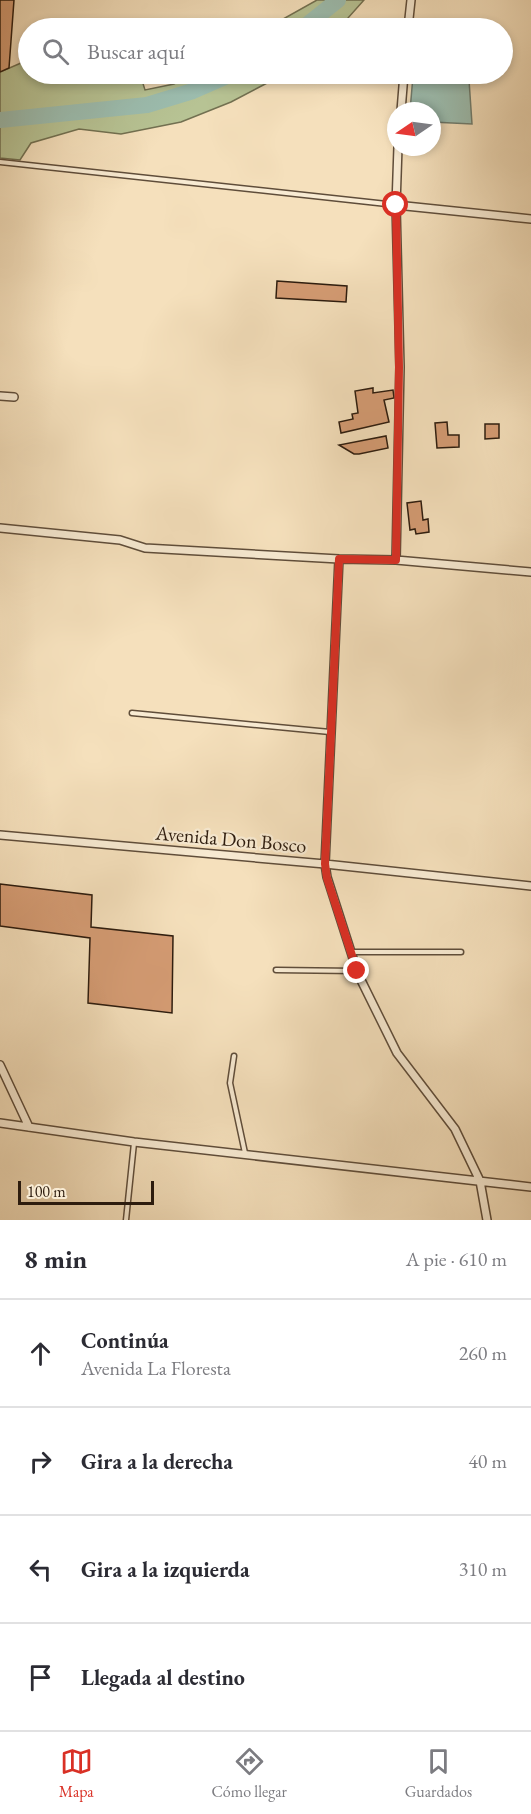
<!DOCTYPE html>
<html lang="es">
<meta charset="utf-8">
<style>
body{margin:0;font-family:"EB Garamond",serif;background:#f7f7f7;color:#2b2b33}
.compass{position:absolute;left:387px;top:102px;width:54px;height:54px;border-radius:50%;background:#fff;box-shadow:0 3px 9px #0003;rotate:257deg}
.scale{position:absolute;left:18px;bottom:15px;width:136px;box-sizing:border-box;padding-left:6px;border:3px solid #2d1c0e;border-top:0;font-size:16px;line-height:21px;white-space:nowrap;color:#2d1c0e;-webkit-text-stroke:4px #f8ebd3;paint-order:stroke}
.stop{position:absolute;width:18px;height:18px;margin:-14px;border:4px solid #d93025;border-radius:50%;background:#fff}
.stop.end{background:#d93025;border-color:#fff;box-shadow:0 2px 6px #0008}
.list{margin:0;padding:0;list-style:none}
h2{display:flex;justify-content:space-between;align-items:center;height:78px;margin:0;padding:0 24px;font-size:26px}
h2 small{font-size:20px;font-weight:400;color:#7c7c81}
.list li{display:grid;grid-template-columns:39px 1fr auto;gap:18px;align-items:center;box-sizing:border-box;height:108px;padding:0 24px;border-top:2px solid #e1e1e2}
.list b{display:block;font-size:22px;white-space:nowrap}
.list p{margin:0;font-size:20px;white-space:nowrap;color:#7c7c81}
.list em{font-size:20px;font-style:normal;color:#7c7c81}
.icon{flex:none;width:33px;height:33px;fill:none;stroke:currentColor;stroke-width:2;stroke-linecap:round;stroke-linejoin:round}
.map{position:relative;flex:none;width:531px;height:1220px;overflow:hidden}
.search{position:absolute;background:#fff;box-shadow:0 3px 9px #0003;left:18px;right:18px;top:18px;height:66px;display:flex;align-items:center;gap:15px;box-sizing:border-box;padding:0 21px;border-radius:33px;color:#7c7c81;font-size:22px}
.sheet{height:510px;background:#fff}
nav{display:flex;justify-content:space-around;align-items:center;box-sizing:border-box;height:84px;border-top:2px solid #e1e1e2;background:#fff;font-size:16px;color:#7c7c81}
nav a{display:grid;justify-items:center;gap:3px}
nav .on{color:#d93025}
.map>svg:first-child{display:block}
</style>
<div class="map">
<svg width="531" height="1220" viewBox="0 0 531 1220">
<rect width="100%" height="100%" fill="#f5e0bc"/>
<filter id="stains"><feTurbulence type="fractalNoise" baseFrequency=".00333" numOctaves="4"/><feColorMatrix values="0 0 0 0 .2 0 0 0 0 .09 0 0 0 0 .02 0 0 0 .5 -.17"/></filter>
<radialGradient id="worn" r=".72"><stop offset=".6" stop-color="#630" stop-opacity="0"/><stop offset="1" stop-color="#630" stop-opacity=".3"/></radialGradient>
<path fill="#b7c394" stroke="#727051" stroke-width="1.5" d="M317,0H364L348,18L334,28H267Z
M28,60V74H140L145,90L174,84L191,74H280L269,82L231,102L181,122L121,134L79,129L31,143L20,160L0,158V72Z"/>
<path fill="#9cbdaf" stroke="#707d6f" stroke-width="1.5" d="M413,76L469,80L472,124L432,122V111H410Z"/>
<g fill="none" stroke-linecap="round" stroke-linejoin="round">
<path stroke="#9cbdaf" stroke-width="16" d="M303,28L338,0
M0,120L147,105L193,91L232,74"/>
</g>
<path fill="#d59c74" stroke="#2d1c0e" stroke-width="1.5" d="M0,0H14L9,68L0,72Z
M277,281L347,286L346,302L276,298Z
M373,388V393L393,390L394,398L384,400L389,422L341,433L339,422L353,419L352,414L358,413L355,391Z
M447,422L448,435H459V447L437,448L435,423Z
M485,424H499V438L485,439Z
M386,436L388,448L359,454H354L339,445Z
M421,501L423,520L428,519L429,532L416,534L415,529L410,530L407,503Z
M0,884L92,895L91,927L173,936L172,1013L88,1003L90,938L0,926Z"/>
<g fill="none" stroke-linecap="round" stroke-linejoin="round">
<defs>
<path id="service" d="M0,162L396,205
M132,713L330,732
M352,952H461
M276,970L356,971
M234,1056L230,1083L245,1153
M126,1220L134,1143"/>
<path id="minor" d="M408,28L411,0
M401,111L404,74
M396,205L531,219
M0,396L14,397
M0,528L120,540L145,548L339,559L396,560L531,572
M339,559L325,864L327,877L358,974L397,1053L455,1129L480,1181L487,1220
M396,560L400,367L396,205L398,147
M0,835L325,864L531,886
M0,1065L29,1127
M0,1123L134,1142L531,1187"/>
</defs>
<use href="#service" stroke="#5f4d3a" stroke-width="7"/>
<use href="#minor" stroke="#5f4d3a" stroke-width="10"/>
<use href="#service" stroke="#f8ebd3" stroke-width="4"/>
<use href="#minor" stroke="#f8ebd3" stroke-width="7"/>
</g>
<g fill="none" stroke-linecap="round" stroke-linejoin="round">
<path stroke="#d93025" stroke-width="8" d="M357,971L327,878L325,864L339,559L396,560L399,367L396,205"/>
</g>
<g text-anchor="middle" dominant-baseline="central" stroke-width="4.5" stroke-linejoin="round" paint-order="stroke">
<g font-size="20" fill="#2d1c0e" stroke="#f8ebd3">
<text transform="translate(231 839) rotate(5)">Avenida Don Bosco</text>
</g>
</g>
<rect width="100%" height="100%" filter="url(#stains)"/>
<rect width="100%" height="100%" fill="url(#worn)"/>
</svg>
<svg class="compass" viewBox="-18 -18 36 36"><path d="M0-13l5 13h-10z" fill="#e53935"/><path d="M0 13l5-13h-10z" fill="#7c7c81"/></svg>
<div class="scale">100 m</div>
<div class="stop" style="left:396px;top:205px"></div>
<div class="stop end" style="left:357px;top:971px"></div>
<div class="search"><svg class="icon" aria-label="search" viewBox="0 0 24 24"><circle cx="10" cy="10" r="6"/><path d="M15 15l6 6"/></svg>Buscar aquí</div>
</div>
<section class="sheet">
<h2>8 min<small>A pie · 610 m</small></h2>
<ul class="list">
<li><svg class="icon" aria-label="ahead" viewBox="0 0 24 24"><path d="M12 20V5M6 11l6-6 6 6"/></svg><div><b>Continúa</b><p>Avenida La Floresta</p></div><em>260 m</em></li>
<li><svg class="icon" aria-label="right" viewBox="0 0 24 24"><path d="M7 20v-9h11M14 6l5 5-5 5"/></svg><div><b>Gira a la derecha</b></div><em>40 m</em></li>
<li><svg class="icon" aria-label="left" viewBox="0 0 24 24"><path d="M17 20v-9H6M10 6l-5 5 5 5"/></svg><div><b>Gira a la izquierda</b></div><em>310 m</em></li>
<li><svg class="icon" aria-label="arrive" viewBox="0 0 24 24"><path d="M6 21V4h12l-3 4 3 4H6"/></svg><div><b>Llegada al destino</b></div></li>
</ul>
</section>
<nav>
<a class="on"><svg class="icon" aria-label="map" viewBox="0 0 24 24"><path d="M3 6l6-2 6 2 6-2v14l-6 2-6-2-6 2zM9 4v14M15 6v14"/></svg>Mapa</a>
<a><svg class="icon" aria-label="directions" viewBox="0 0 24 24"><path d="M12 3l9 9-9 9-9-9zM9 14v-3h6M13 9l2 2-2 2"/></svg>Cómo llegar</a>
<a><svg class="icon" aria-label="saved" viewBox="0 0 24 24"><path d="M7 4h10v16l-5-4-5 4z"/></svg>Guardados</a>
</nav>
